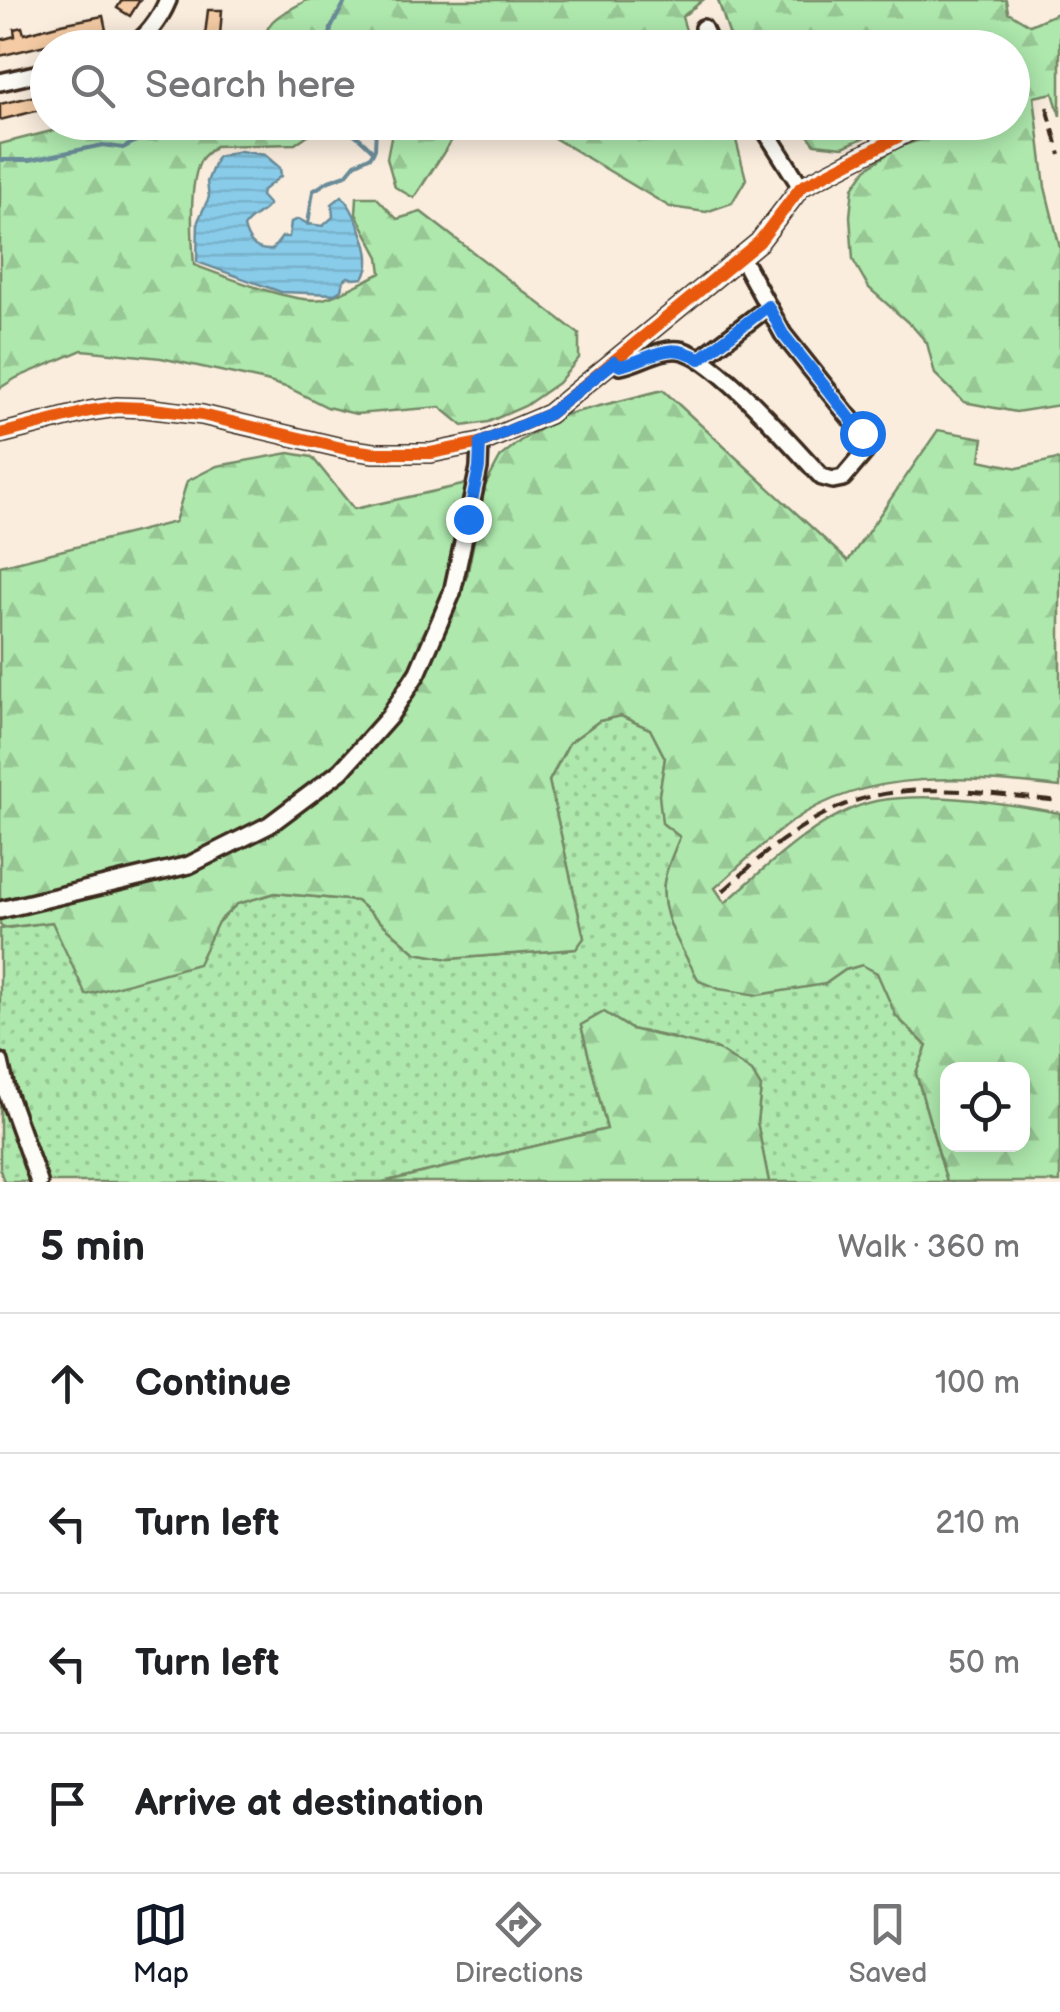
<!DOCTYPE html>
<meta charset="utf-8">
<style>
body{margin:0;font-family:"Balsamiq Sans",sans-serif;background:#f6f6f6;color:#202124}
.controls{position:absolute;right:30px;bottom:30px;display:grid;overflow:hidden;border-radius:20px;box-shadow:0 5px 25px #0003}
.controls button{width:90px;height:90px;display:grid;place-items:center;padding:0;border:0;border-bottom:2px solid #e0e0e0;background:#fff;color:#202124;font:50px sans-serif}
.stop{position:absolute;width:30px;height:30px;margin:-22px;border:8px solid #1a73e8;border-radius:50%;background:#fff}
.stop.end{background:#1a73e8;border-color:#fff;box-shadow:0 2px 10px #0008}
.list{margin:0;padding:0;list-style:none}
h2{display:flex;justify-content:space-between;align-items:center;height:130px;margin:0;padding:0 40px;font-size:42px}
h2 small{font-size:32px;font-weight:400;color:#757577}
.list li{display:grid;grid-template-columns:65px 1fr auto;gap:30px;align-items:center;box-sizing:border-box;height:140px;padding:0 40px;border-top:2px solid #e0e0e0}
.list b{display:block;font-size:38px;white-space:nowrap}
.list em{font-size:32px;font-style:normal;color:#757577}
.icon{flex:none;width:55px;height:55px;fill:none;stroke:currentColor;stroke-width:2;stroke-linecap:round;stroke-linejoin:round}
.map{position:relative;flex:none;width:1060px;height:1182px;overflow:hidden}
.search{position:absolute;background:#fff;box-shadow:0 5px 25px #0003;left:30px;right:30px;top:30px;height:110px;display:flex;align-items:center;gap:25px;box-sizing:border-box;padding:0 35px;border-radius:55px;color:#757577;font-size:38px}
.sheet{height:690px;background:#fff}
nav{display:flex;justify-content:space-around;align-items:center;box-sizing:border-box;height:140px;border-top:2px solid #e0e0e0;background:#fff;font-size:28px;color:#757577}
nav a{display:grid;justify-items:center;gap:5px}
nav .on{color:#111827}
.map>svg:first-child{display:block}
</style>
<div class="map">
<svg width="1060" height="1182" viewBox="0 0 1060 1182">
<defs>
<pattern id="green-dots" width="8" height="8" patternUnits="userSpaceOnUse" patternTransform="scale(2.5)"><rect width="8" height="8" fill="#aee8ad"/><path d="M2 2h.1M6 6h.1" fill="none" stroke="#97c794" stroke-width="1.8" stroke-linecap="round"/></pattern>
<pattern id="forest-firs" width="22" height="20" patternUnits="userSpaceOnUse" patternTransform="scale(2.5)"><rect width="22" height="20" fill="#aee8ad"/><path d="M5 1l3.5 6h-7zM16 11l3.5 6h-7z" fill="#97c794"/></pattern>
<pattern id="water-rules" width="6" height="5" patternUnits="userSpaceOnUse" patternTransform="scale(2.5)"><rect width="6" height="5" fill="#89ccea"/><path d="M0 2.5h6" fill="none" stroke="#77afc8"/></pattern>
</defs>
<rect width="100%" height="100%" fill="#faedde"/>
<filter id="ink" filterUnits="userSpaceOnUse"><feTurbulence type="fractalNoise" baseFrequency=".01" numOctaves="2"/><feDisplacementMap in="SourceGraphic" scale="20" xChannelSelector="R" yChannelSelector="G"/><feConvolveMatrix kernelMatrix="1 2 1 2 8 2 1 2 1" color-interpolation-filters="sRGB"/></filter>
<g filter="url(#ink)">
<path fill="url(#green-dots)" stroke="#748966" stroke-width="2.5" d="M621,716L650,729L665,758L659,795L680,837C674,852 667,867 664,883C660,918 684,951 699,981L825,984L845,970L862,965L878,973L896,1016L927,1046L916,1073L947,1182H769L757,1122L761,1087L674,1038L631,1029L604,1012L581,1025L607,1129L383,1182H4L0,1170V929L52,922H218L237,904L275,893L357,901L416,953L449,959L575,949L584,938L549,781L569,743L599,721Z"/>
<path fill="url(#forest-firs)" stroke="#748966" stroke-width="2.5" fill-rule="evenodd" d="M307,0H703L682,17L691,47H263C265,16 284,14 307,0Z
M718,0H1006L1008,12L1030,25L1060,12V116L1053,93L1034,97L1045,187L1060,248V405L1016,412L964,402L935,374L927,343L913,327L869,288L853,260L850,216L853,188L866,169L896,148L945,131L957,123L1012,122V48L738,47L729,34Z
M87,122L325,123L295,144L215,146C214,147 203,157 203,157C188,177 192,240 194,265C221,275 296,305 323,299C343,294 362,282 381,273L379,257L356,214L357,197H376L397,219L421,212L579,334V358L558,383L525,406L488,422L463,426L440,407L356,414L327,407L289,388L266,381L161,358L82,350L16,378L0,388V144Z
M390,123H463L414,198L395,187L387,158L393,127Z
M529,123H726L736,140L746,179L732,203L706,212L670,207Z
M798,123H891L879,131L843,147L815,144Z
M663,390L848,561L938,430L983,438L980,460L1018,468L1057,459L1060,461V787C971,777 868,767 791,822C764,842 740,866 715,888L725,903C765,868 822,812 876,801C933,791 1003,803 1060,813V1182H947L916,1073L927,1046L896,1016L877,973L862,965L845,970L825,984L758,995L719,989L699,981C684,951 660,918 664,883C666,867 674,852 680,837L662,823L659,795L665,758L650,729L621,716L599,721L569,743L549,781L584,938L576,949L449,959L416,953L357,901L275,893L237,904L218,922L198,964L86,995L52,922L3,928L0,925V917L179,876L220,860L290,820L330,787L415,691L437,649L467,576L485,486L501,456L520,441L564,415ZM948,1070H1022V1144H948Z
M289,453L312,457L354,509L467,484C459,520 454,560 442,595C428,636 407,682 379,716C329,779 241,842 163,864C110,879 54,888 0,900V566L175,522L187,481L217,466Z
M604,1012L631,1029L717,1049L752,1072L761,1087L757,1122L769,1182H383L607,1129L581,1025Z"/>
<path fill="url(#water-rules)" stroke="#6a8b98" stroke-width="2.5" d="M240,151L265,155L280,168L281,176L262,191L261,196L269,205C262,215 250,216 244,227C248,243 256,251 272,250L282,237H289L291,222L299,219L308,224L323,226L333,217L332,204L342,196C353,208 369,245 368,261C368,270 367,270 363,278L354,279L348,277L343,281L341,290L335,294L281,292L197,262L198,221L209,197L207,182L217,157Z"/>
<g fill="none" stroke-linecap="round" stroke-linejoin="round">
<path stroke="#6a8b98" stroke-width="4" d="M329,48L331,28L346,0
M297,122L303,127L314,122
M317,122C346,125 352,130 372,150
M0,160H30L103,145L123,148L157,130L169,127L190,123L223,127L233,122
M308,224L313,191L329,181L346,175L355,164L371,156L375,149L376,127L372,122"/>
</g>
<path fill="#f4cba4" stroke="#3b2a1e" stroke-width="2.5" d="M122,0H140L130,16L117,8Z
M208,10H222L220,35H205Z
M103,16L106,30L99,32L0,56V40L15,36L14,29L22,27L24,34L61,24Z
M48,93V108L0,120V104Z"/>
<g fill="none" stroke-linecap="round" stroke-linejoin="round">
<defs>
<path id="minor" d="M703,28L712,48
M130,48C148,36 160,19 168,0
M0,82L48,71
M760,122L801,187
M700,359L768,307
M614,362L620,366C640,363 658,348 679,350C713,353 796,450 822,477L833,480L843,478L865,452L866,443L862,433L783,334L741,257
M0,434L90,411L117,407L145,408L202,415L346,449L374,453H431L480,443L549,414L759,242L801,187L927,122
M0,910L189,865L269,825L341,771L389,717L418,672L452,593L479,468L480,443
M0,1062L7,1093L39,1182"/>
</defs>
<use href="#minor" stroke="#3b2a1e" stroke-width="22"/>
<use href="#minor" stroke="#fdfcf7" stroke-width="15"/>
<path stroke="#3b2a1e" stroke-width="4" stroke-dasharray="15 8" stroke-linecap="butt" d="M1047,107L1060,155
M723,891C744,873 764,852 787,837C808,822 831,809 855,801C919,780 994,795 1060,801"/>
<defs>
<path id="cycleway" d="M0,434L90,411L117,407L145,408L202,415L346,449L374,453H431L480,443L549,414L759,242L801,187L927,122"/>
</defs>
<use href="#cycleway" stroke="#fdfcf7" stroke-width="19"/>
<use href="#cycleway" stroke="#e8590c" stroke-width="12"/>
</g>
</g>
<g fill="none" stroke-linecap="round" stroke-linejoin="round" filter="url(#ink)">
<path stroke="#1a73e8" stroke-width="12" d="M468,519L479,468L480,443L549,414L614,362L620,366C654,359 665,339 700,359L768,306L783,334L862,433"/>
</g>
</svg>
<div class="controls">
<button><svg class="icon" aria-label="locate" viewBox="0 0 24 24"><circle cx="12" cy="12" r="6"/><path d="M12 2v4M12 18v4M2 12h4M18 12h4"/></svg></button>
</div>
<div class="stop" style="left:862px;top:433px"></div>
<div class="stop end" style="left:468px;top:519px"></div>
<div class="search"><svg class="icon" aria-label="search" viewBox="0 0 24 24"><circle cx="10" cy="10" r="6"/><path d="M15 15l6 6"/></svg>Search here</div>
</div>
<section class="sheet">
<h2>5 min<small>Walk · 360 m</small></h2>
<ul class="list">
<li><svg class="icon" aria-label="ahead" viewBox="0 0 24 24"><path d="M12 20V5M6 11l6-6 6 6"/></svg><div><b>Continue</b></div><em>100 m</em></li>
<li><svg class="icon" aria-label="left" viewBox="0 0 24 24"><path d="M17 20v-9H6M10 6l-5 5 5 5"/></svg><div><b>Turn left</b></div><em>210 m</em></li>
<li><svg class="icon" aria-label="left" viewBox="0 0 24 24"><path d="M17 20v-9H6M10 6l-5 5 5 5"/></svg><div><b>Turn left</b></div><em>50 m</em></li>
<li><svg class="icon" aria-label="arrive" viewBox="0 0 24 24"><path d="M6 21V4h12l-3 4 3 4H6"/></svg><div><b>Arrive at destination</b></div></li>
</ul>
</section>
<nav>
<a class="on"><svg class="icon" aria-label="map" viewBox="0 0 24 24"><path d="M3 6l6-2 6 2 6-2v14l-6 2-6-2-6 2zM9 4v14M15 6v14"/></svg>Map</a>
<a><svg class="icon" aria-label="directions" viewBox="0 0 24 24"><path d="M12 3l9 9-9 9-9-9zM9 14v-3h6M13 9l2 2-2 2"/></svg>Directions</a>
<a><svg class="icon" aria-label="saved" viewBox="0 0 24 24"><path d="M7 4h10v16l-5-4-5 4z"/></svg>Saved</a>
</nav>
